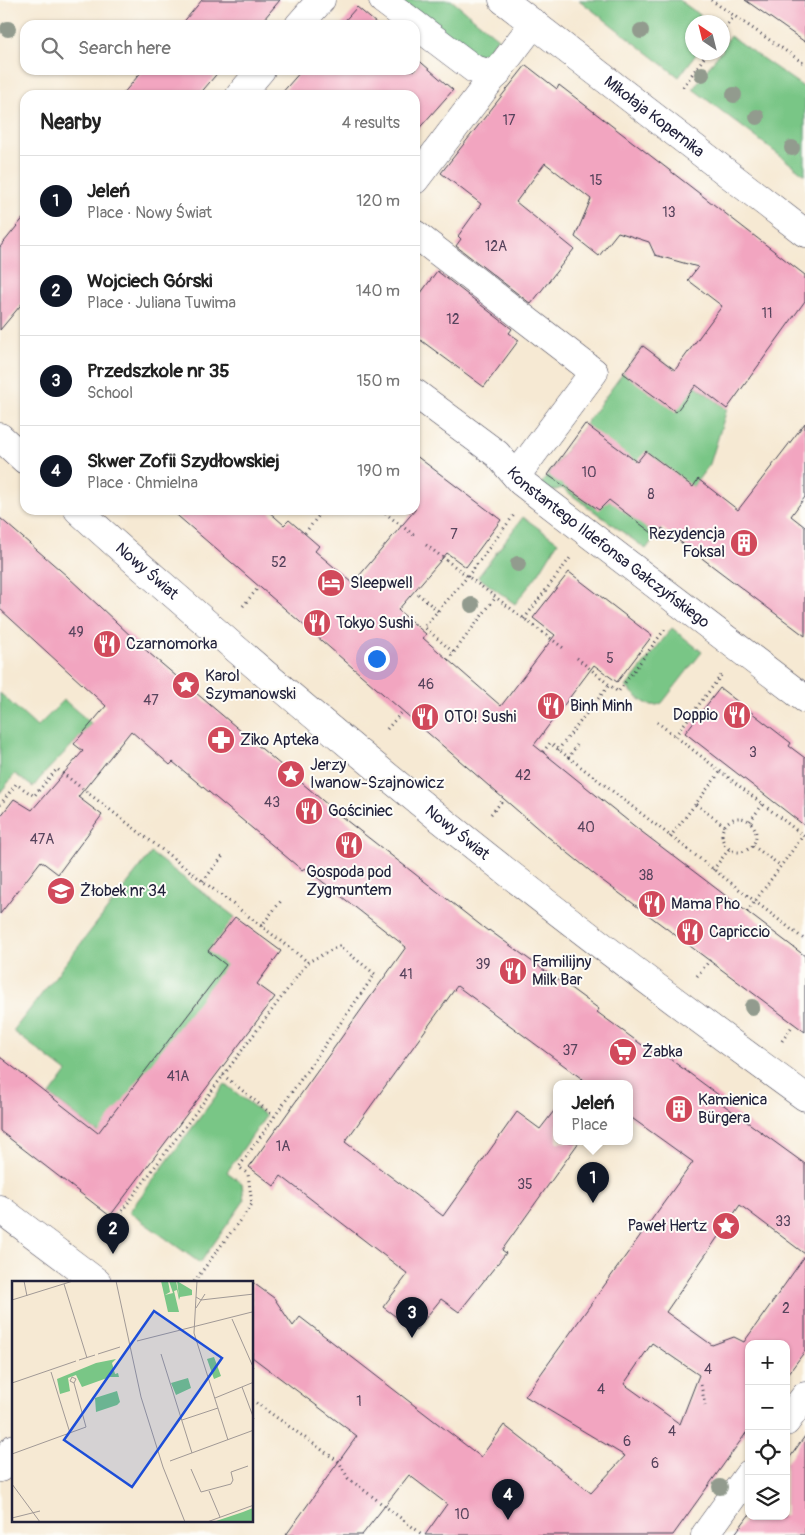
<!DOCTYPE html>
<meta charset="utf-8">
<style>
body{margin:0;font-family:Pangolin,sans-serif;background:#f2f2f2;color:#222}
.controls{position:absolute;right:15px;bottom:15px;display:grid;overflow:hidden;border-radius:10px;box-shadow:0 1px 4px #0004}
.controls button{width:45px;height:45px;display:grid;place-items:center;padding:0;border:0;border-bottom:1px solid #e0e0e0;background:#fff;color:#222;font:25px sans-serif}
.compass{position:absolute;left:685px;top:15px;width:45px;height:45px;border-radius:50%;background:#fff;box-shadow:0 1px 4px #0004;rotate:325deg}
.you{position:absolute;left:376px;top:658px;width:18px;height:18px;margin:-12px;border:4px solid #fff;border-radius:50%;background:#1a73e8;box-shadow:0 0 0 8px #1a73e833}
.badge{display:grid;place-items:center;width:32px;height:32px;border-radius:50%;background:#111827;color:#fff;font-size:16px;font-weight:700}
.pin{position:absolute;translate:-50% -41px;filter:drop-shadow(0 1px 2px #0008)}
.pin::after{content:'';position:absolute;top:26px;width:18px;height:15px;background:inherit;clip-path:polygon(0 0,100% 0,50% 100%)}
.popup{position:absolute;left:553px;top:1080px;width:80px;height:65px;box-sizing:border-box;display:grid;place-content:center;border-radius:10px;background:#fff;filter:drop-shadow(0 1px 4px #0005);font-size:16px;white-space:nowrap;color:#767676}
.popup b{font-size:19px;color:#222}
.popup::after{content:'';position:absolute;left:50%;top:100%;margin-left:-10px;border:10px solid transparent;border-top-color:#fff}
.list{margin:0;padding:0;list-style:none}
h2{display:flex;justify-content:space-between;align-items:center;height:65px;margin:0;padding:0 20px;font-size:21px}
h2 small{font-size:16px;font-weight:400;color:#767676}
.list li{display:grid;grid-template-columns:32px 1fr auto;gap:15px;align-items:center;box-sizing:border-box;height:90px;padding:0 20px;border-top:1px solid #e0e0e0}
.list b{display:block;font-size:19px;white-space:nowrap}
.list p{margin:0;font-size:16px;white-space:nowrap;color:#767676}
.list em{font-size:16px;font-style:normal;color:#767676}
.icon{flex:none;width:28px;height:28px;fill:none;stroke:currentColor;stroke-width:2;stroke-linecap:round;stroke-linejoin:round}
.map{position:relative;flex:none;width:805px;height:1535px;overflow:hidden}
.search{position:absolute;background:#fff;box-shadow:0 1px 4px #0004;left:20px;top:20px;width:400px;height:55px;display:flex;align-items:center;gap:12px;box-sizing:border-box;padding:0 18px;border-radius:15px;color:#767676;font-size:19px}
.panel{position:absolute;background:#fff;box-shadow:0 1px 4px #0004;left:20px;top:90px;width:400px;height:425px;border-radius:15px}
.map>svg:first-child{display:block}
</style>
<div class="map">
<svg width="805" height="1535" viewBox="0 0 805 1535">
<rect width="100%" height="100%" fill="#fdfcf7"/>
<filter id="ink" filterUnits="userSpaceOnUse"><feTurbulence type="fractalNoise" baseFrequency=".02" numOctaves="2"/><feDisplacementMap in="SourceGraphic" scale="10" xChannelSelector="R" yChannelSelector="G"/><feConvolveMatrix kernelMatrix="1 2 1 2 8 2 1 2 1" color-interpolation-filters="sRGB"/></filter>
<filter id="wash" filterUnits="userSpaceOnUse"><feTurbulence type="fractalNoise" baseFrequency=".0096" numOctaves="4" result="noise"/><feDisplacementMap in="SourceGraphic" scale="20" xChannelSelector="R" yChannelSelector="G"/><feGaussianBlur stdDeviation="1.12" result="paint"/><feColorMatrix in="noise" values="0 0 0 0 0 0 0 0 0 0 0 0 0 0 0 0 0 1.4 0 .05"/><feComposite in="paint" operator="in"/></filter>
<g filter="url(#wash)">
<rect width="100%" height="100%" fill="#f6e9d3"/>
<path fill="#79c686" stroke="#4e7460" d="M397,0H451L498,38L484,54L470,56Z
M579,0H679L710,22H692V52L697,53L679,77Z
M730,36L805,88V175L693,89L719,53L722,52L723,47Z
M643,346L727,409L710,464L646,549L562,488L552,491L541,484Z
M523,517L558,542L539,573L515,604L478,577Z
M672,628L702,652L662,703C648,711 636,695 626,687Z
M0,693L37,727L64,700L92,724C73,746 51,764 33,787L15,774L0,793Z
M151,853L235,917L227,965L101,1135L50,1095L67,1072L13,1031Z
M225,1084L266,1116L227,1172L242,1183L244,1201L200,1263L129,1212Z"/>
<g id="blocks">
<path fill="#f2a5c0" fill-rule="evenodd" d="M202,0H280L259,25H181Z
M745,0H805V42Z
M357,7L376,23L378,25H341Z
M415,57L453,90L415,133V95H280L302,70H415Z
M526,65L557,89L559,85L805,275V301L727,409L696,385L676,412L623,373L643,346L675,370L722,306L688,280L698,267L655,255L649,242L618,232L599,256L575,237L591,199L545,163L516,202L574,249L531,304L456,246L461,239L458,236L481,204L441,173Z
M143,70H220L199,95H122Z
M25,216V300L0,330V247Z
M437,271L512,329L509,333L519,340L484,387L415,336V301Z
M805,423V497L791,516L805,527V636L662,528L656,536L609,500L599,510L548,475L585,424L637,462L646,451L693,487L698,479L738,510Z
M415,455L501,520L466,567L447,553L398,610L426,634L423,638L501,706L555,635L533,618L569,572L652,636L617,682L594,665L534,745L638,829L805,956V1032L599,878L542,832L171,510H267L284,525L289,520L319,546L315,551L353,583L415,510Z
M0,518L67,576L149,653L342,817L488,931L489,930L560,982L561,981L599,1009L597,1012L653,1053L656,1049L689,1073L724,1099L721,1103L805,1164V1254L740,1205L666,1312L712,1345L734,1337L744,1342L805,1256V1351L786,1377V1344H749V1429L673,1535H425L447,1504L409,1475L362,1535H286L357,1436L252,1357V1282L274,1298L293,1326L300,1317L481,1457L504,1425L591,1493L625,1456L525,1396L693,1162L629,1116V1084H589L457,986L345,1142L443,1216L517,1112L540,1129L557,1107V1142H579L502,1250L506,1253L459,1312L441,1299L415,1331L383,1307L408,1274L281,1176L274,1186L249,1167L406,947L305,868L302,870L173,762L170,765L131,731L78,797L102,815L58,874L41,861L0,914V817L14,799L32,810L83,751L74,744L106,706L0,609ZM652,1343L699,1375L680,1424L624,1384Z
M720,688L791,743L789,746L805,758V826L685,733Z
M235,917L281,951L257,984L275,997L110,1216L0,1131V1057L98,1133L226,965L208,951Z
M805,1436V1535H734L749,1515L786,1516V1463Z"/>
</g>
</g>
<g filter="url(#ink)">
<use href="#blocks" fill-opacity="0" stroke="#424052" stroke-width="1"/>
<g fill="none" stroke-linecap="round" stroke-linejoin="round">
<defs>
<g id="minor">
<path d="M383,0L474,69L496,75"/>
<path id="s1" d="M503,0L805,233"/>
<path d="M299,25L321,0"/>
<path d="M240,95L261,70"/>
<path d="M415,180L534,23"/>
<path d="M415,234L594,372L516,476"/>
<path id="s2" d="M415,393L497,454L521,482L805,699"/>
<path d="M0,437L25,460"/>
<path id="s3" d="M78,510C122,551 168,589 212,628C402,794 601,949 805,1097"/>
<path d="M0,1209L97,1282"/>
<path d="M786,1422L805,1396"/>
<path d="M0,1468L14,1448"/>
<path d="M705,1535L749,1474"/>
</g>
</defs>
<use href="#minor" stroke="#424052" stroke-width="29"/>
<path stroke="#424052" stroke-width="3" stroke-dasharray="1 4" stroke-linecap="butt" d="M711,0L805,64
M722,32L734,16
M683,87L708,52
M381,510L415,536
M305,533L323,510
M426,545L566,650
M418,594L438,611
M243,606L258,588
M524,619L570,558
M453,652L424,627L468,576L514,515
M577,658L618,692L665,629
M448,660L496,597
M657,722L805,837
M387,729L402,712
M675,736L723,673
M558,750L609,685
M543,752L550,743L805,940
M568,758L577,745
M696,804L725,826
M0,805L16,784L34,796L57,769L308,962
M491,814L503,800
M722 835a17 17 0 1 1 34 0a17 17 0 1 1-34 0Z
M750,821L763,804
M670,837L721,771
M753,846L781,866
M713,870L729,849
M203,881L223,856
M747,912L803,836
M261,926L281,901
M697,976L710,960
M782,1041L793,1025
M223,1075L274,1116
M107,1231L308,962L339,946L375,974L239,1167L248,1174L252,1204L194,1282
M701,1385L705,1405
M252,1400L339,1462L348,1478L423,1535
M745,1434L749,1436"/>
<use href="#minor" stroke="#fff" stroke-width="28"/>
</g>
<g fill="#929b8e">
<circle cx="8" cy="29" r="8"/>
<circle cx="641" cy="31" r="8"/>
<circle cx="702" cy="74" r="8"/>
<circle cx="734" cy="95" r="8"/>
<circle cx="757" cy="117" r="8"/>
<circle cx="792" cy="148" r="8"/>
<circle cx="518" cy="564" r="8"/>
<circle cx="472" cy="605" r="8"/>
<circle cx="752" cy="1007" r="8"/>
<circle cx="720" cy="1487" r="8"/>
</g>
</g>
<defs>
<symbol id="building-disc" viewBox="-11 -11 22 22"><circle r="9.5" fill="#d1495b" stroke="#fdfcf7"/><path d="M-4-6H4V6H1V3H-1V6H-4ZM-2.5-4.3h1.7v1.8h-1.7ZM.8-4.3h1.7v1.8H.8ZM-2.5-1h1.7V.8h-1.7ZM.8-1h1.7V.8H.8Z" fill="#fff"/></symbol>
<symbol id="hotel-disc" viewBox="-11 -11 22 22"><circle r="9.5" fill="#d1495b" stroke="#fdfcf7"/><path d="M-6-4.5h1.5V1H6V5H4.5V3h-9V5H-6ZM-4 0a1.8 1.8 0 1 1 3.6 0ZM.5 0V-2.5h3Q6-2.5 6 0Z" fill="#fff"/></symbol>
<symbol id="restaurant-disc" viewBox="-11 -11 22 22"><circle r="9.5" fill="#d1495b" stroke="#fdfcf7"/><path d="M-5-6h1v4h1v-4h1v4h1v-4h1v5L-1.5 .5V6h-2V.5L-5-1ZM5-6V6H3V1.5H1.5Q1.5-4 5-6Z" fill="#fff"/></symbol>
<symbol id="sight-disc" viewBox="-11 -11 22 22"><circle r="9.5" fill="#d1495b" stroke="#fdfcf7"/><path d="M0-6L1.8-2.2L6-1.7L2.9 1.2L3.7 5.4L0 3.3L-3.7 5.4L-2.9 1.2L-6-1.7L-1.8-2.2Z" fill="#fff"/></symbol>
<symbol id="pharmacy-disc" viewBox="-11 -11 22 22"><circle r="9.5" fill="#d1495b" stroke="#fdfcf7"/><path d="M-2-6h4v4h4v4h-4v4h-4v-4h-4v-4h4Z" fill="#fff"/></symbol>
<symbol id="school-disc" viewBox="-11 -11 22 22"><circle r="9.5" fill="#d1495b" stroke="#fdfcf7"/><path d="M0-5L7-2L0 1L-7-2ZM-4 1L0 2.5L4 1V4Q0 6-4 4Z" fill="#fff"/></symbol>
<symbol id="supermarket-disc" viewBox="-11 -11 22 22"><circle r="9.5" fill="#d1495b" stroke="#fdfcf7"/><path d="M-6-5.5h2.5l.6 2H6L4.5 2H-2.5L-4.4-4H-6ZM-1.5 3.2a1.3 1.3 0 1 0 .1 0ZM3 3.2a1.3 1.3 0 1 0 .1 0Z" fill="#fff"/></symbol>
</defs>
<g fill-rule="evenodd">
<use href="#building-disc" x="728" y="527" width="32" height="32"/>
<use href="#hotel-disc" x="315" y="567" width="32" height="32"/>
<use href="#restaurant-disc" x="301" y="607" width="32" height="32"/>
<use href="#restaurant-disc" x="91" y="628" width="32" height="32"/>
<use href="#sight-disc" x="170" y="669" width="32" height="32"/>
<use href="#restaurant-disc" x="535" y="690" width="32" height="32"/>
<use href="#restaurant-disc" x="721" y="699" width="32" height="32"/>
<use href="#restaurant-disc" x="409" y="701" width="32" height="32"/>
<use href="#pharmacy-disc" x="205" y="724" width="32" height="32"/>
<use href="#sight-disc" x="275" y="758" width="32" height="32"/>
<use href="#restaurant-disc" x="293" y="795" width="32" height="32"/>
<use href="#restaurant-disc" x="333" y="829" width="32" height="32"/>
<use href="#school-disc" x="45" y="875" width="32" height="32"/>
<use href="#restaurant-disc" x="636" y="888" width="32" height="32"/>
<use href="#restaurant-disc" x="674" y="916" width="32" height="32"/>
<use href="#restaurant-disc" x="497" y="955" width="32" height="32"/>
<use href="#supermarket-disc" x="607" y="1036" width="32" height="32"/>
<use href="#building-disc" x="663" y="1093" width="32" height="32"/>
<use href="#sight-disc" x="710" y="1210" width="32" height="32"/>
</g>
<g text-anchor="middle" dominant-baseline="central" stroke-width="4" stroke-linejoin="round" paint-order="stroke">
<g font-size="14" fill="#56435c">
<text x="509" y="120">17</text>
<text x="596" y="180">15</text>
<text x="669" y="212">13</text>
<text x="496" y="246">12A</text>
<text x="767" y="313">11</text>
<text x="453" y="319">12</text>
<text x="589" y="472">10</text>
<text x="651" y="494">8</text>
<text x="454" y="534">7</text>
<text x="279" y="562">52</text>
<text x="76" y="632">49</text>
<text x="610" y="658">5</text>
<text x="426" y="684">46</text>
<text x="151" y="700">47</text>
<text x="753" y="752">3</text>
<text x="523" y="775">42</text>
<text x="272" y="802">43</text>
<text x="586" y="827">40</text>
<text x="42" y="839">47A</text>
<text x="646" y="875">38</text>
<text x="483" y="964">39</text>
<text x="406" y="974">41</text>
<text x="570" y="1050">37</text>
<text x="178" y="1076">41A</text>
<text x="283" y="1146">1A</text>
<text x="525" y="1184">35</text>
<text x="783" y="1221">33</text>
<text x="786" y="1308">2</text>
<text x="708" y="1369">4</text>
<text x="601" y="1389">4</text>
<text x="359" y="1401">1</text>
<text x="672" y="1431">4</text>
<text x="627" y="1441">6</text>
<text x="655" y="1463">6</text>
<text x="462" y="1514">10</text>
</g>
<g font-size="16" fill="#22223b" stroke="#fdfcf7">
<text stroke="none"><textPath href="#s1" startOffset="191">Mikołaja Kopernika</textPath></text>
<text stroke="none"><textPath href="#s2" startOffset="248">Konstantego Ildefonsa Gałczyńskiego</textPath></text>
<text stroke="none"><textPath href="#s3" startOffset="92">Nowy Świat</textPath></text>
<text stroke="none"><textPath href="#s3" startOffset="498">Nowy Świat</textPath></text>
</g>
<g font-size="16" fill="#22223b" stroke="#fdfcf7" text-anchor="start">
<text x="725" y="534" text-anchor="end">Rezydencja<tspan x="725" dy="18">Foksal</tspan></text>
<text x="350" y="583">Sleepwell</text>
<text x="336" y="623">Tokyo Sushi</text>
<text x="126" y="644">Czarnomorka</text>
<text x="205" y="676">Karol<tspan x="205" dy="18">Szymanowski</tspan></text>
<text x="570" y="706">Binh Minh</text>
<text x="718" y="715" text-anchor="end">Doppio</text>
<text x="444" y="717">OTO! Sushi</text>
<text x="240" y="740">Ziko Apteka</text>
<text x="310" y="765">Jerzy<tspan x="310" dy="18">Iwanow-Szajnowicz</tspan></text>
<text x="328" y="811">Gościniec</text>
<text x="349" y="872" text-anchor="middle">Gospoda pod<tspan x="349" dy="18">Zygmuntem</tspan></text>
<text x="80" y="891">Żłobek nr 34</text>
<text x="671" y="904">Mama Pho</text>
<text x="709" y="932">Capriccio</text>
<text x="532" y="962">Familijny<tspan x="532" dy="18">Milk Bar</tspan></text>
<text x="642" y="1052">Żabka</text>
<text x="698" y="1100">Kamienica<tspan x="698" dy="18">Bürgera</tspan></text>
<text x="707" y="1226" text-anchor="end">Paweł Hertz</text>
</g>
</g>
<g transform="translate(12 1281)">
<rect width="241" height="241" fill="#f6e9d3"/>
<path d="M149,0H156L158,11L153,14L161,12L157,0H164L167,15L165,0L180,9V14L168,16L167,19L165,9L162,10L167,31H156ZM202,76L209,95L202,98L195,78ZM104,78L100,82L103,93L106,92L107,96H98L70,106L64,94L56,97L58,110L48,113L45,98L84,82ZM176,97L179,107L164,114L159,102ZM105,110L108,121L105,124L84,131L83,117ZM241,227V241L204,240L231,231Z" fill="#79c686"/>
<path fill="none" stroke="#a19996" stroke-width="1" d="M12,0L15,15M104,0L129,116L151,186L173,241M185,0L184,16L189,19M52,3L75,77M184,16L182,52L216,159M0,19L61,0M189,19L242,13M184,27L193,13M220,38L242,88M125,60L240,31M86,73L108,66M149,73L180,172M67,79L83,74M39,91L58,152M0,102L64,80M230,106L242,138M203,117L242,101M170,139L206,127M0,173L74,146L62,102L58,100L60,96L64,98L62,102M158,180L242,149M179,188L189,211L219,203L221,199L219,191L236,185M0,203L28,241M197,210L208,236M0,237L28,230M195,241L242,224"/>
<path fill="#1d4ed8" fill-opacity="0.15" stroke="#1d4ed8" stroke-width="2.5" d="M142,30L210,77L120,206L52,159Z"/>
<rect width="241" height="241" fill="none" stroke="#22223b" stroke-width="2.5"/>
</g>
</svg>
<div class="controls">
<button>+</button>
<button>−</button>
<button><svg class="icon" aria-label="locate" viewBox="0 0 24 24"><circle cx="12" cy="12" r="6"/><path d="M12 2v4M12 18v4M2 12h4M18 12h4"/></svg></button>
<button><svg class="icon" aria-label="layers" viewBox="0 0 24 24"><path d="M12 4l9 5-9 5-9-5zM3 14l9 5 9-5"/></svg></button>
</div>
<svg class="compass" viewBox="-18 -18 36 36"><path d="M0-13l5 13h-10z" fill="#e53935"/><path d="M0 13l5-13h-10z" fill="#767676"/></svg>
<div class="you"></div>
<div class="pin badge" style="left:593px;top:1203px">1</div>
<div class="popup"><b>Jeleń</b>Place</div>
<div class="pin badge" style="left:113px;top:1254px">2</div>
<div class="pin badge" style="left:412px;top:1338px">3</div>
<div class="pin badge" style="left:508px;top:1520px">4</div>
<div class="search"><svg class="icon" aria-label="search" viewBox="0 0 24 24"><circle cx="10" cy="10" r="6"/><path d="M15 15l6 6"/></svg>Search here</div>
<section class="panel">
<h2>Nearby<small>4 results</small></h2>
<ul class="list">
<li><span class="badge">1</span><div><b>Jeleń</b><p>Place · Nowy Świat</p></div><em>120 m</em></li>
<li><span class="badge">2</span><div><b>Wojciech Górski</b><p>Place · Juliana Tuwima</p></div><em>140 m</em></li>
<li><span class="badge">3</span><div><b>Przedszkole nr 35</b><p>School</p></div><em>150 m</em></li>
<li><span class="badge">4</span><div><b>Skwer Zofii Szydłowskiej</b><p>Place · Chmielna</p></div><em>190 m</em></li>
</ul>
</section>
</div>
